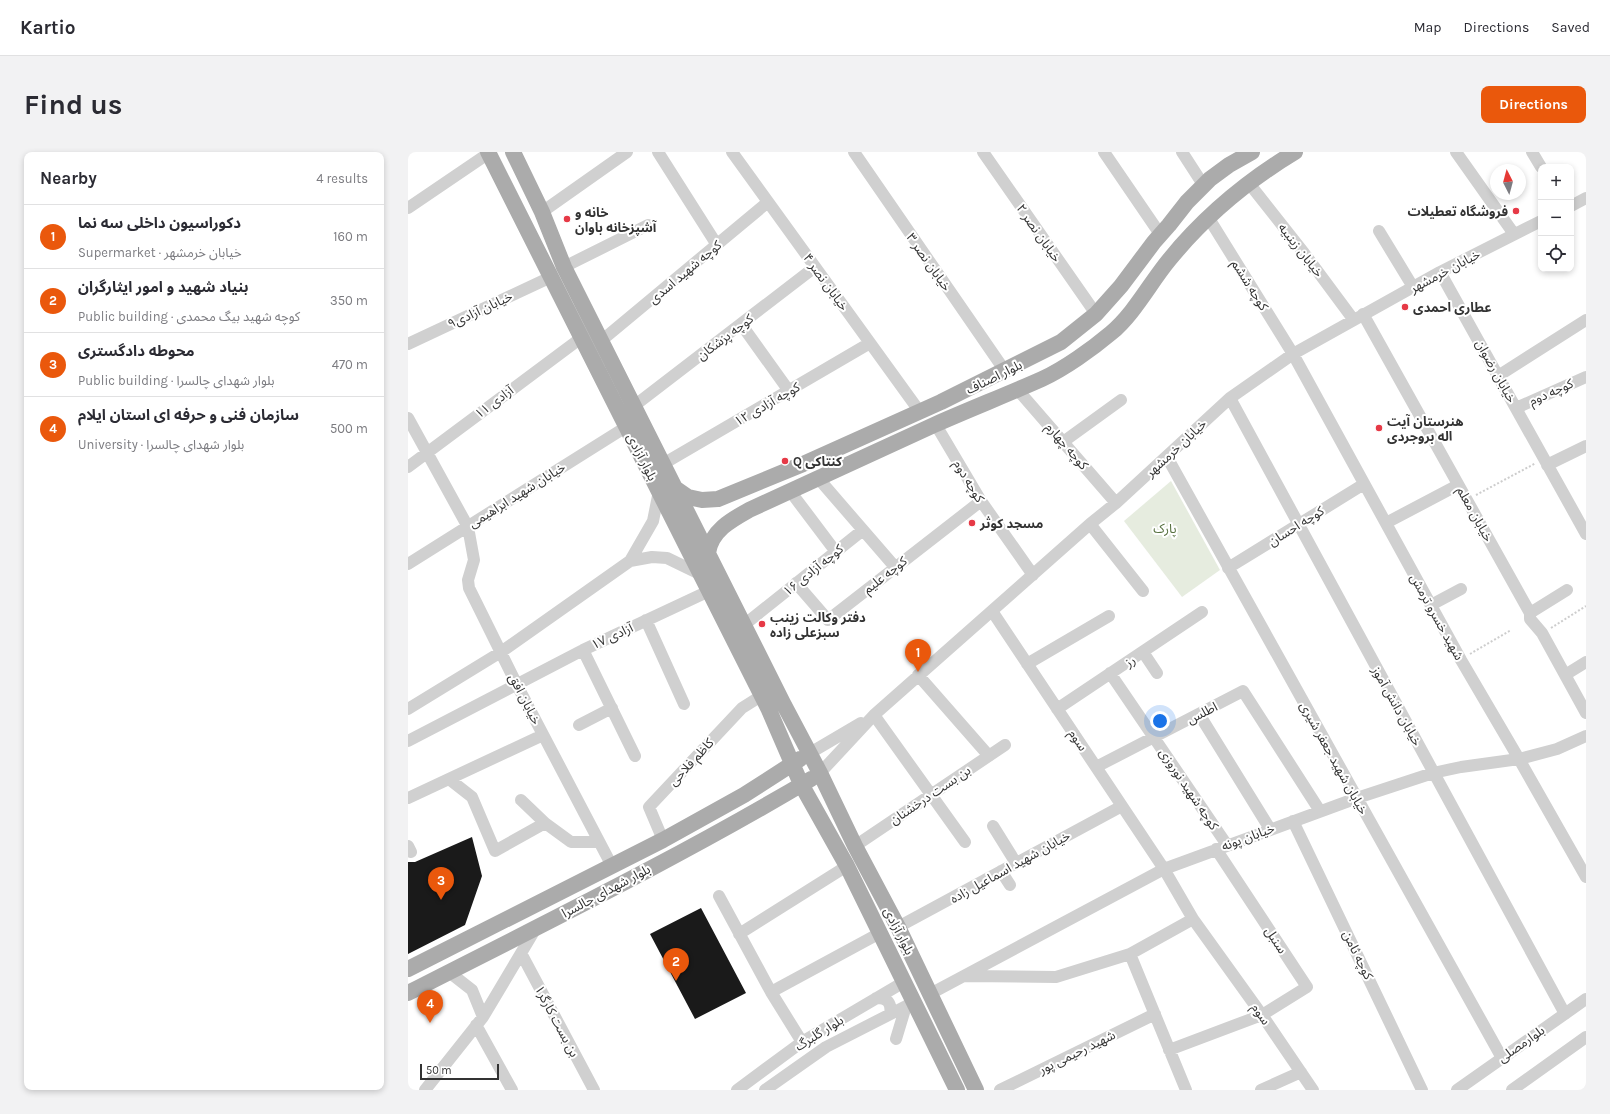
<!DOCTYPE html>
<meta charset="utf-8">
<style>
body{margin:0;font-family:Karla,"Noto Sans Arabic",sans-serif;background:#f2f2f3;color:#2b2b33}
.controls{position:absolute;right:12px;top:12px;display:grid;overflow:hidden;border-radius:8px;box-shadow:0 2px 6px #0003}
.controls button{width:36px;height:36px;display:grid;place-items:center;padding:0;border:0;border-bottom:1px solid #e1e1e2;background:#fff;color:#2b2b33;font:20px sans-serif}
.compass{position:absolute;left:1082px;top:12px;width:36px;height:36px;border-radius:50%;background:#fff;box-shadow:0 2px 6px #0003;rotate:354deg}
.scale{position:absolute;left:12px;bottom:10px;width:79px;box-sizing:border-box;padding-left:4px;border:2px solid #333;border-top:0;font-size:11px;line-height:14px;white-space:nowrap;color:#333;-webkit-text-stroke:3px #fff;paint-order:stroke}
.you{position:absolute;left:752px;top:569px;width:14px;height:14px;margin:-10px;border:3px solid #fff;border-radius:50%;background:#1a73e8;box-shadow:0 0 0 6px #1a73e833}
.badge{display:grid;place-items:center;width:26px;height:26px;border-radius:50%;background:#ea580c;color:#fff;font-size:13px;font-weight:700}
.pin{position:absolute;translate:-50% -33px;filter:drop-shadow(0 1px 2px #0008)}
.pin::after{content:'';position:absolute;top:21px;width:14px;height:12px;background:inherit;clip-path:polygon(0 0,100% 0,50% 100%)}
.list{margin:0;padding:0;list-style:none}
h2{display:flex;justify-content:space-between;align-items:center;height:52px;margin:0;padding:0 16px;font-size:17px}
h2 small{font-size:13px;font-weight:400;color:#7c7c81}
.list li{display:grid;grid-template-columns:26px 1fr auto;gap:12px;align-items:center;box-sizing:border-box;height:64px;padding:0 16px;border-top:1px solid #e1e1e2}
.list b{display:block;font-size:15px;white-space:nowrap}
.list p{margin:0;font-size:13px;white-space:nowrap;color:#7c7c81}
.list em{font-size:13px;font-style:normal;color:#7c7c81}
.icon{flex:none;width:22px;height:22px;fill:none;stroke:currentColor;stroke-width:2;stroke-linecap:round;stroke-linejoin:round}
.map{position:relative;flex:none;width:1178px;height:938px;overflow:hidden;border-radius:8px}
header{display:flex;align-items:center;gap:24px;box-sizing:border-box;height:56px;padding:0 20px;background:#fff;border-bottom:1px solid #e1e1e2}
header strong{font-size:19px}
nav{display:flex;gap:22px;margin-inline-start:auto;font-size:14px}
.intro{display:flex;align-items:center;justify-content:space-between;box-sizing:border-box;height:96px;padding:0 24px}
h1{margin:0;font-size:28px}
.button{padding:10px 18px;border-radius:8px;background:#ea580c;color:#fff;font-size:14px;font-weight:700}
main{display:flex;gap:24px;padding:0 24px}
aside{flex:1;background:#fff;border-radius:8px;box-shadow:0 2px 6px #0003}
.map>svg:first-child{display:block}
</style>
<header>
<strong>Kartio</strong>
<nav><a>Map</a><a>Directions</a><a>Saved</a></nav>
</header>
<div class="intro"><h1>Find us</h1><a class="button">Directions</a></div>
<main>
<aside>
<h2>Nearby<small>4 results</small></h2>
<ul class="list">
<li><span class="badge">1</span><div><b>دکوراسیون داخلی سه نما</b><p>Supermarket · خیابان خرمشهر</p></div><em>160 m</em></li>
<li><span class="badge">2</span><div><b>بنیاد شهید و امور ایثارگران</b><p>Public building · کوچه شهید بیگ محمدی</p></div><em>350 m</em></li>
<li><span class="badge">3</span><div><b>محوطه دادگستری</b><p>Public building · بلوار شهدای چالسرا</p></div><em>470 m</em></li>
<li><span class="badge">4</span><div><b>سازمان فنی و حرفه ای استان ایلام</b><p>University · بلوار شهدای چالسرا</p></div><em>500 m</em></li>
</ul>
</aside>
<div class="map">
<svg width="1178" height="938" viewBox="0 0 1178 938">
<rect width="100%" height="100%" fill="#fff"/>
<path fill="#e6ecdf" d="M763,329L812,418L774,445L716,369Z"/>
<path fill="#1a1a1a" d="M64,685L74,724L57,773L0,802V710H7Z
M293,756L338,841L287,867L242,782Z"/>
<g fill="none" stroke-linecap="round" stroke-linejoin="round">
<path stroke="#cdcdcd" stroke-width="2" stroke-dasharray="2 2" stroke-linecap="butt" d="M1068,343L1128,311
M1143,476L1178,454
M1062,502L1103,478"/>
<path stroke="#d0d0d0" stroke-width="12" d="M250,0L309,93
M324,0L512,260
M446,0L597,219
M575,0L688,162
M696,0L752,82
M774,0L796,34
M1048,0L1106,82
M1124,0L1133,15
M840,30L896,101L945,167
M1163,54L1178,46
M0,56L81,1
M134,60L219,0
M800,65L885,202L1053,508L1111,607L1178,725
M971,79L1005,135
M156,115L240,73
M1032,120L1178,382
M955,162L1122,461V467L1134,481L1178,561
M333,172L381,239
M193,189L360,50
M0,192L143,125
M1090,224L1178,168
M609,237L708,351
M822,246L1157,862
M226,254L407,115
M1108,256L1178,225
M0,266L60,375L66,408L60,428L61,436L109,533L204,714
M528,273L573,349L625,423
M655,290L713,248
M759,305L1094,906
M255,312L462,191
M1139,313L1178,294
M0,315L173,186
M410,326L487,415
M382,339L428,400
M978,371L1050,333
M682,372L735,439
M222,409L244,405L259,406L292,422
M0,412L218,275
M820,416L956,332
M388,431L420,468L573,349
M1023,453L1053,437
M1122,461L1159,438
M238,468L276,552
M336,473L455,378
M175,498L227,604
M735,500L749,521
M619,512L701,464
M702,521L819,693
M510,523L581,604
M1157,523L1178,510
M0,557L93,500L222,409L245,369L251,339
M649,557L794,460
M791,562L862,677
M466,563L557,690
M171,573L204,556
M0,589L175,498L301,439
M402,601L453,571
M688,615L835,539L912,659
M412,621L466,563L682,372L708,351L822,246L885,202L1032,120L1133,69
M41,627L64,645L87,699L137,671
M0,646L135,583
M113,648L137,671L163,690H191
M885,669L1014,938
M585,674L608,711
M255,688L241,655L334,556L353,544
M0,694L3,700
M447,694L597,593
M593,719L602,733
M311,744L363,840L394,890
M785,767L854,863L905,938
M490,775L714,654
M331,782L439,714
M113,801L186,938
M722,802L778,938
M41,820L64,838L75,865
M557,824L648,825L722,802L785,767L756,717L584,459
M363,840L472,781
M522,842L756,717L949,646L1025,621L1053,615L1111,607L1149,597L1178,584
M468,846C479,845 484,851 482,862
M68,873L104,938
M488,887L498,854
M761,898L854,863L899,835L808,697
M17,938L75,865L128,776
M329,938L394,890L496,830
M357,938L418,895L506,850
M592,938L747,862
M853,938L893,920
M1049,938L1178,847
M1104,938L1178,885"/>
<path stroke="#ababab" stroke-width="16" d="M80,0L361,558L393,632L439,714L549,938
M105,0L134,60L156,115L375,551L412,621L447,694L490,775L568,938
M267,336L280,345L294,348L310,347L395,312L533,250L653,190L688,162L713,134L746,90L761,73L779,50L802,27L821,13L844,0
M300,401C303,379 323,368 341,358C403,330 464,301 526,273C562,257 598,243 634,227C656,217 684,197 703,181C726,162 742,131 761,108C796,65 839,29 887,0
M0,817L255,688L336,643L392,607
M0,841C135,772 272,705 403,627"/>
</g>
<g fill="#e63946" stroke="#fff" stroke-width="1.5">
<circle cx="1108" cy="59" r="4"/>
<circle cx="159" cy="67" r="4"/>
<circle cx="997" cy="155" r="4"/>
<circle cx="971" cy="276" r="4"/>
<circle cx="377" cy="309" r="4"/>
<circle cx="564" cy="371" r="4"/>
<circle cx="354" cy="472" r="4"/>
</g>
<g text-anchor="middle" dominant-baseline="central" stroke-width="4" stroke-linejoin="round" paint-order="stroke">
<g font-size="13" font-weight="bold" fill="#333" stroke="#fff" text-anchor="start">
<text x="1100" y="59" text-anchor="end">فروشگاه تعطیلات</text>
<text x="167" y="60">خانه و<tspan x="167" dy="15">آشپزخانه باوان</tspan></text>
<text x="1005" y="155">عطاری احمدی</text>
<text x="979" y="269">هنرستان آیت<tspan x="979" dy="15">اله بروجردی</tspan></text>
<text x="385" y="309">Q کنتاکی</text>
<text x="572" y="371">مسجد کوثر</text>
<text x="362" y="465">دفتر وکالت زینب<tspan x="362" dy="15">سبزعلی زاده</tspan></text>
</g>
<g font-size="13" fill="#333" stroke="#fff">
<text transform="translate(631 81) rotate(55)">خیابان نصر ۲</text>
<text transform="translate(893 98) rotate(52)">خیابان زینبیه</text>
<text transform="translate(521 110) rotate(55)">خیابان نصر ۳</text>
<text transform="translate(1037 119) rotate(-28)">خیابان خرمشهر</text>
<text transform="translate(277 120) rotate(-40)">کوچه شهید اسدی</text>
<text transform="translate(418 130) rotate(54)">خیابان نصر ۴</text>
<text transform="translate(842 133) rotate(58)">کوچه ششم</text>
<text transform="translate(72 158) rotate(-25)">خیابان آزادی۹</text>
<text transform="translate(317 185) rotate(-37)">کوچه پزشکان</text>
<text transform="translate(1088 219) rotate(61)">خیابان رضوان</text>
<text transform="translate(586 225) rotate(-26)">بلوار اصناف</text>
<text transform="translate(1143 240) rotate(-24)">کوچه دوم</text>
<text transform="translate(86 250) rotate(-37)">آزادی ۱۱</text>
<text transform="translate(359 252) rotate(-30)">کوچه آزادی ۱۲</text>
<text transform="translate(659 294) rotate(49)">کوچه چهارم</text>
<text transform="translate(768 296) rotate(-43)">خیابان خرمشهر</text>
<text transform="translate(234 305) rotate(63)">بلوار آزادی</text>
<text transform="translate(561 329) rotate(59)">کوچه دوم</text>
<text transform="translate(109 343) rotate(-32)">خیابان شهید ابراهیمی</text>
<text transform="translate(1067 362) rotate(61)">خیابان معلم</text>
<text transform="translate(888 374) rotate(-32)">کوچه احسان</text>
<text transform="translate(405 418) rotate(-39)">کوچه آزادی ۱۶</text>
<text transform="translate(477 423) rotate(-38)">کوچه علیم</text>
<text transform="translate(1029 465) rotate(61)">شهید خسرو ترمش</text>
<text transform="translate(204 484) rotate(-25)">آزادی ۱۷</text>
<text transform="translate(722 509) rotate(-34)">رز</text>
<text transform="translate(117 547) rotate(63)">خیابان افق</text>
<text transform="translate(989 554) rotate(61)">خیابان دانش آموز</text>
<text transform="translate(794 561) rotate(-27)">اطلس</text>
<text transform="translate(670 588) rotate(56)">سوم</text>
<text transform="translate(926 606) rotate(61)">خیابان شهید جعفر شیری</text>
<text transform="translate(283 610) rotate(-47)">کاظم فلاحی</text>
<text transform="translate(781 637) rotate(56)">کوچه شهید نوروزی</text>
<text transform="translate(522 643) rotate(-34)">بن بست درخشنان</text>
<text transform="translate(840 685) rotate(-20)">خیابان پونه</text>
<text transform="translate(602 715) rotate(-29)">خیابان شهید اسماعیل زاده</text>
<text transform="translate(198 739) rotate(-28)">بلوار شهدای چالسرا</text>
<text transform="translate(491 779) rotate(63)">بلوار آزادی</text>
<text transform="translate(868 788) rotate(57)">سنبل</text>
<text transform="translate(950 803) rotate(64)">کوچه ثامن</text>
<text transform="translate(853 862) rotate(55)">سوم</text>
<text transform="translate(149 869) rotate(62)">بن بست کارگر۱</text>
<text transform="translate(411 881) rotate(-32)">بلوار گلبرگ</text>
<text transform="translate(1113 892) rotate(-35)">بلوارمصلی</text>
<text transform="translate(669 900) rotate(-26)">شهید رحیمی پور</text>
</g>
<g font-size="13" fill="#56703f" stroke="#fff">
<text x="757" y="376">پارک</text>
</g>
</g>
</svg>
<div class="controls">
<button>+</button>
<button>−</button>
<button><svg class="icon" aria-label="locate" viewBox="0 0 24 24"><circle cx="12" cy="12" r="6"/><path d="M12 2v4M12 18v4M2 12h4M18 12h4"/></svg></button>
</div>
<svg class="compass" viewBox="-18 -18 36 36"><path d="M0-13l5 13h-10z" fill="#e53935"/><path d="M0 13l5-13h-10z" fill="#7c7c81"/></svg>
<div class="scale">50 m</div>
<div class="you"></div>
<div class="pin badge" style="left:510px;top:520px">1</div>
<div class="pin badge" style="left:268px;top:829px">2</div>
<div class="pin badge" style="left:33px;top:748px">3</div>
<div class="pin badge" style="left:22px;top:871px">4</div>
</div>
</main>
